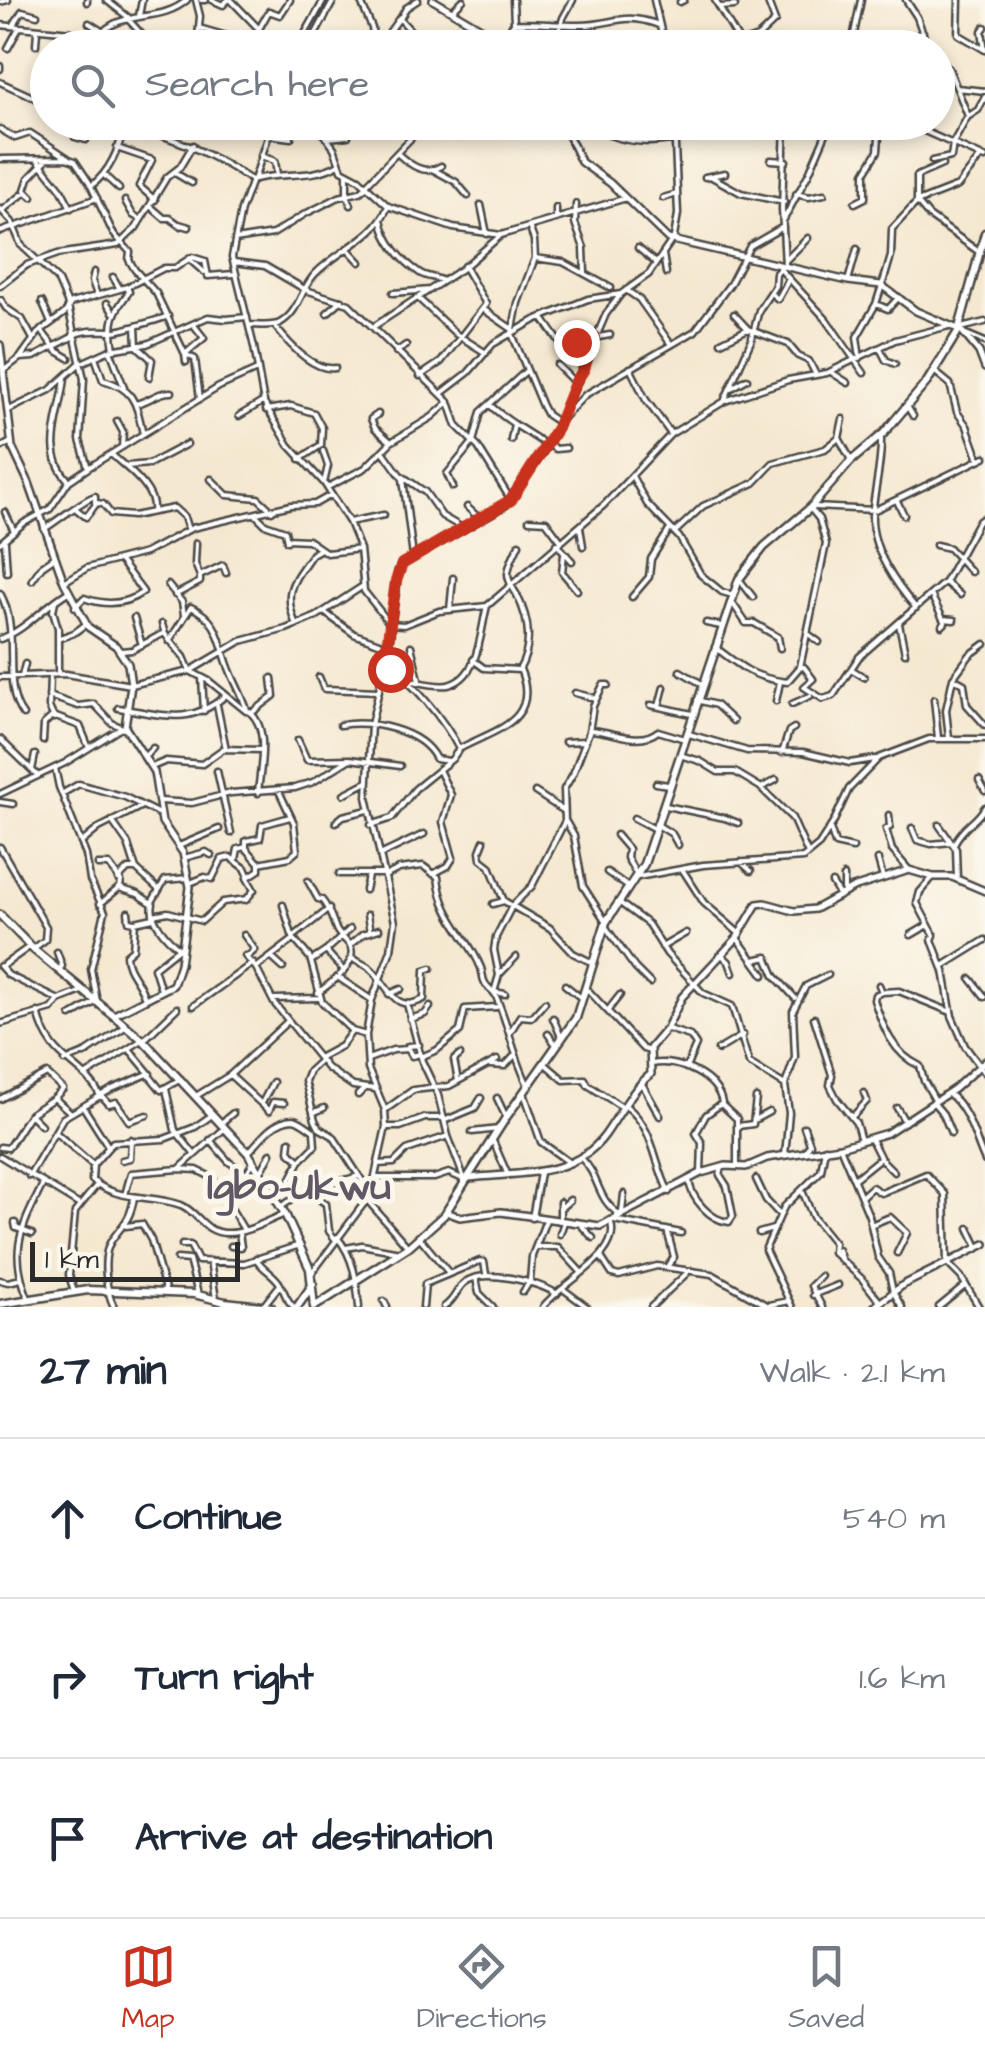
<!DOCTYPE html>
<meta charset="utf-8">
<style>
body{margin:0;font-family:"Architects Daughter",sans-serif;background:#f2f2f3;color:#1f2937}
.scale{position:absolute;left:30px;bottom:25px;width:210px;box-sizing:border-box;padding-left:10px;border:5px solid #2b2b2b;border-top:0;font-size:28px;line-height:35px;white-space:nowrap;color:#2b2b2b;-webkit-text-stroke:8px #fbf7ec;paint-order:stroke}
.stop{position:absolute;width:30px;height:30px;margin:-22px;border:8px solid #c8321e;border-radius:50%;background:#fff}
.stop.end{background:#c8321e;border-color:#fff;box-shadow:0 2px 10px #0008}
.list{margin:0;padding:0;list-style:none}
h2{display:flex;justify-content:space-between;align-items:center;height:130px;margin:0;padding:0 40px;font-size:42px}
h2 small{font-size:32px;font-weight:400;color:#747a83}
.list li{display:grid;grid-template-columns:65px 1fr auto;gap:30px;align-items:center;box-sizing:border-box;height:160px;padding:0 40px;border-top:2px solid #e0e1e3}
.list b{display:block;font-size:38px;white-space:nowrap}
.list em{font-size:32px;font-style:normal;color:#747a83}
.icon{flex:none;width:55px;height:55px;fill:none;stroke:currentColor;stroke-width:2;stroke-linecap:round;stroke-linejoin:round}
.map{position:relative;flex:none;width:985px;height:1307px;overflow:hidden}
.search{position:absolute;background:#fff;box-shadow:0 5px 15px #0003;left:30px;right:30px;top:30px;height:110px;display:flex;align-items:center;gap:25px;box-sizing:border-box;padding:0 35px;border-radius:55px;color:#747a83;font-size:38px}
.sheet{height:610px;background:#fff}
nav{display:flex;justify-content:space-around;align-items:center;box-sizing:border-box;height:140px;border-top:2px solid #e0e1e3;background:#fff;font-size:28px;color:#747a83}
nav a{display:grid;justify-items:center;gap:5px}
nav .on{color:#c8321e}
.map>svg:first-child{display:block}
</style>
<div class="map">
<svg width="985" height="1307" viewBox="0 0 985 1307">
<rect width="100%" height="100%" fill="#fbf7ec"/>
<filter id="ink" filterUnits="userSpaceOnUse"><feTurbulence type="fractalNoise" baseFrequency=".01" numOctaves="2"/><feDisplacementMap in="SourceGraphic" scale="20" xChannelSelector="R" yChannelSelector="G"/><feConvolveMatrix kernelMatrix="1 2 1 2 8 2 1 2 1" color-interpolation-filters="sRGB"/></filter>
<filter id="wash" filterUnits="userSpaceOnUse"><feTurbulence type="fractalNoise" baseFrequency=".0048" numOctaves="4" result="noise"/><feDisplacementMap in="SourceGraphic" scale="40" xChannelSelector="R" yChannelSelector="G"/><feGaussianBlur stdDeviation="2.25" result="paint"/><feColorMatrix in="noise" values="0 0 0 0 0 0 0 0 0 0 0 0 0 0 0 0 0 1.4 0 .05"/><feComposite in="paint" operator="in"/></filter>
<g filter="url(#wash)">
<rect width="100%" height="100%" fill="#f5e8d0"/>
</g>
<g filter="url(#ink)">
<g fill="none" stroke-linecap="round" stroke-linejoin="round">
<defs>
<path id="minor" d="M106,0L128,17
M196,0L200,16L197,48
M201,0H205
M212,0L223,5L228,0
M231,0L259,29L252,48
M360,0L372,28L374,48
M418,0L406,8L400,19L422,43L432,48
M513,0L514,23
M654,0L665,48
M715,0L743,48
M906,0L917,17L928,48
M959,0L958,34L985,50
M0,2L8,0
M87,2V0
M680,2L684,0
M720,7L735,6
M452,11L463,0
M139,16L142,0
M127,18L146,39L171,48
M89,23L100,30
M0,25L71,32L113,48
M13,26L22,11L37,15
M199,28L237,39L247,48
M259,29L269,11L280,15L290,0
M903,35L915,36L923,32
M374,36L380,45L400,17
M501,40L514,23C537,23 558,25 580,25C615,25 620,11 659,25
M740,43L758,37L775,21L767,0
M36,45L37,30
M8,48L19,28
M92,48C111,4 157,27 187,0
M297,48L324,0
M308,48L334,0
M554,48L563,18L573,0
M652,48V44L663,41
M851,48L861,0
M985,50L982,31L985,27
M44,61L43,78H48
M0,66V69
M0,82L48,104
M957,88L985,91
M969,116L978,110L985,97
M78,122L75,137L86,140
M111,122C165,133 206,150 251,180C282,171 311,180 339,164
M315,122L334,148L342,170L359,179L388,206L453,228L501,235L623,199
M889,122L924,131L985,158
M567,127C586,123 601,133 619,138C656,148 692,138 725,122
M0,129L15,138L30,133L68,158
M158,132L163,122
M674,132L686,122
M268,135L291,138
M328,138L348,136
M117,148L152,160L139,186L155,200
M398,154C410,165 425,176 441,166
M261,156L275,161L277,175
M0,159L66,158L75,161L89,182L113,233L130,252L129,260L135,270L156,293L185,354L186,362
M37,159L61,189L71,208
M771,160L786,161
M932,161L951,157L953,143L968,116L949,69L938,58
M942,165L917,176V202L929,216L979,252
M434,170L456,182L468,196
M175,173L192,183
M347,173V195L351,205
M105,176L119,189
M705,177L725,173
M712,177L741,193L784,202
M252,180L241,210L232,257L254,347L264,403L289,445L324,483L349,522L360,549L364,591L390,624
M254,180L273,122
M366,185L414,135L454,125L488,122
M91,186C110,172 118,150 125,127
M796,194L809,197L824,194
M32,197L25,190L29,178L47,159
M663,198L677,194
M125,201L133,215L140,219
M855,203L865,198V173L878,151L880,122
M576,204L575,223L584,248L585,273
M481,205L487,234
M150,206L164,218H170L181,226
M556,208V219
M0,209L12,222L21,245L57,279L67,302L84,379L80,440L88,468
M3,210L23,194
M381,219C385,241 401,260 420,273C426,277 435,277 443,281
M783,221L809,173L831,122
M179,224L189,227
M530,229L534,240L535,258L518,303L512,334L542,406L547,415L559,423
M0,232L97,198
M235,240L273,234L305,214L339,197L360,192L367,186
M347,248L360,262
M638,248L656,263
M663,254L666,273
M535,258L563,262L611,288
M189,259L204,272
M785,261L808,238
M234,262L265,266L306,290L349,304L449,402L432,417L391,442L365,468L328,487
M785,266L782,209L785,122
M781,270L826,319L864,373
M94,272L92,281L97,295
M113,277L120,289
M848,281L857,249
M0,286L27,265L58,254L118,245L136,228L167,177L180,167L193,145
M626,290L639,299L670,343
M393,293L430,290
M773,295L778,299L789,279
M418,298L456,334L486,353
M1,300L6,308L22,319L33,339
M42,302L51,323
M107,303L113,312
M876,304L888,309L899,297
M483,309L512,329
M327,313L342,300
M734,314L747,328
M542,317L559,341
M193,324L204,338L185,354L195,359L200,399
M250,325C259,325 273,327 280,323C300,311 300,290 315,274C339,249 376,238 388,206
M274,325C287,342 312,371 335,368
M136,326L137,346L152,360L149,377
M373,327L463,268L499,237
M961,328L985,322
M41,330L57,351L69,358
M966,334L985,342
M73,335C87,329 99,331 114,331C119,331 162,319 168,316
M593,338L610,335
M576,342L582,336H594
M721,342L748,329L788,344L798,356L809,361L815,373
M880,348L886,360L895,364
M114,349C109,323 113,312 129,292L127,287
M110,350L124,387
M396,352L406,345
M95,357L103,380C135,389 136,403 143,434
M20,358L34,357L74,336
M860,358L857,337L876,304L886,273L891,256L892,229L917,202L958,186L981,156
M557,365L575,383
M630,368L646,400L671,434
M3,371L20,358L38,333L65,313L71,303L127,287L164,268H175L192,257L205,261L208,276L234,274
M934,371L950,384L957,412L967,426L978,457
M831,372L848,383
M420,376L441,362L486,304L464,266
M65,378C62,414 40,451 69,481
M730,389L747,379
M442,393L468,373L493,344L535,320L588,299L621,294
M725,399L751,341L759,310L775,286L776,273L783,266
M135,404C149,402 158,391 172,392
M450,405L457,426L478,447L511,500
M490,405C507,422 527,431 546,445
M907,406L913,416
M9,410L50,390L79,364L110,350L147,344L208,317L226,319L247,317
M266,410L291,406L314,413L322,428L321,445L300,459
M378,414L371,419L375,428L391,442
M239,416L264,401
M117,421L123,432L122,447
M560,421L585,395L695,331L730,284L750,246L783,227
M881,437C882,464 874,491 872,516C871,549 896,585 916,608
M839,438L851,460
M511,440L514,424
M548,443L555,449L566,448
M0,448L11,442
M323,451L328,466L324,483
M383,451L403,479L413,557
M111,454C127,469 156,488 153,512
M127,466L149,464L187,444
M402,476L425,492L442,516L464,529
M632,476L647,504L679,537L701,575L722,592L733,595
M211,479L227,495L258,498L272,511
M453,487L447,474L473,442L481,412L527,370
M897,501L904,515
M467,507L480,519
M814,507L875,510L985,457
M76,509L86,517L97,503L103,504L111,514L133,516L174,508L184,517L188,530
M5,512L14,531
M256,515L265,524L285,531L287,541
M529,520L546,521L561,541
M349,522L384,515
M580,527L583,546
M44,529C59,520 82,500 95,496V503
M675,532L703,506L754,483L773,463L825,449L839,438L843,419
M287,539L308,540L327,553L360,549
M5,542L7,572
M0,543L24,523L50,509L69,481L88,468L219,387L257,370
M196,543L195,564L200,576
M557,544L572,561
M936,545L949,548L971,572
M564,554L562,572L577,590
M739,579L753,597
M32,580L42,566L55,557
M64,582L87,568L145,553L192,528L291,505L315,504L331,495
M945,582L960,595
M168,585L182,602L184,615
M0,593C22,633 0,685 23,715
M175,595L200,582V576L223,565L226,573
M931,595L945,623L942,626
M632,597L649,577L651,559L670,529
M55,601L53,611L58,628V674
M731,601L746,623H754L778,637L780,648
M75,607L84,598C106,606 125,605 143,592L120,561
M450,610L453,578
M324,612L354,634L390,647
M134,618L142,645
M943,619L954,620
M706,623L721,626
M162,624L165,634
M390,624L404,625L439,611L487,606L604,505L671,434L725,401L788,380L827,373L895,340L949,326
M899,624L905,653
M296,625C282,590 293,582 312,554L319,550
M807,633L819,642
M60,638L74,633L86,624
M0,639C26,630 44,606 68,592
M169,641L191,607C219,620 219,640 228,665C233,680 242,694 247,710C271,726 260,767 258,793
M985,644L970,655L953,678L964,684L967,705L985,725
M411,646L419,680
M715,647C742,668 754,678 787,682L800,667L826,544L819,519L810,508
M121,651L132,650L164,633L184,657L190,671L209,681L246,711
M473,660L484,668L519,670C533,646 529,619 517,595C513,588 508,582 508,574C508,565 515,553 519,544
M800,667H804L813,679L804,687L823,699L833,696L859,657L945,582L978,522L985,517
M851,669L864,677
M680,671L702,684
M50,675L49,707L54,718
M22,676L25,664
M0,677L66,674L131,685L190,671L241,641L286,629L317,616L363,586
M319,677L324,689L379,691
M202,678L204,711
M407,680C419,682 436,687 448,685C480,678 480,631 487,606
M575,693L594,698
M49,696L78,706L94,704L112,723L123,728
M934,699L938,738
M697,700L716,705L733,721
M776,701L780,682
M792,704L810,696
M217,705L226,749
M651,705L692,714
M659,706L664,687
M118,708C161,714 189,727 225,696
M253,712L274,696L272,678
M340,725C370,720 421,729 436,759L449,761
M589,730C612,730 638,747 658,731L685,739
M689,734L747,751L803,752L850,763L875,759
M949,738L946,710L953,678
M0,739L37,775
M298,740L307,760L350,759
M43,741L44,724L53,716L80,726L89,748
M565,742L583,741
M459,749C493,730 542,722 520,669
M782,753L789,731L794,728
M146,755L153,748
M683,756L700,761L718,772H735L760,787L792,818L808,854
M152,767L166,761L202,764L223,749L262,750
M55,768L59,787L86,855L90,880L105,912L91,969L97,1001L71,1016
M32,770L35,755
M217,771L231,833
M979,780L985,791
M656,783L668,785
M763,787L776,780
M65,792L79,784L125,797L161,815
M535,792L564,811
M0,794L65,763L121,728L127,730
M344,794L367,782
M160,801L192,803L231,793L295,788L313,782L350,759L400,766
M0,802L13,804
M666,806L725,818L738,823
M889,815L890,827L886,829L892,850L909,870
M634,818L655,829
M112,821L128,844L136,869H128L118,879
M336,822L343,816L368,810
M566,822L574,836L583,886L606,922
M656,824L672,834L678,845
M371,825L392,818L415,789L452,759L459,749C448,727 408,671 384,668
M939,825L956,849L957,879
M830,828L835,844L853,848
M912,828L917,840L931,844L952,842
M616,835L628,849L627,858L638,877L703,865L803,858L819,845L833,823L849,789L879,758L929,739H985
M484,841L480,851L481,859L490,866L504,901L550,928L573,953L591,962
M81,843L99,828L140,807
M954,844C964,824 975,824 985,807
M179,846L219,829
M0,847L46,927L45,940L33,949
M380,855L424,834
M184,858L206,852L211,855
M236,859L238,849L246,847
M878,860L883,878
M741,862L751,871
M259,863L246,848V841L260,838L262,825L290,817
M98,865H109L121,881L120,888
M136,869L158,889
M682,869L704,903L740,934
M607,872L627,886
M339,874H385
M433,874L448,866L453,858L443,822L451,795L439,770
M385,876L399,869L423,866L438,877C442,918 468,935 481,968C483,973 482,978 485,983C487,987 492,990 495,994C508,1023 513,1054 527,1083
M933,877L920,892L917,903L934,935L932,940L944,971L952,1016L965,1046L985,1073
M308,881L318,899L322,900C330,910 332,919 336,929C339,937 348,940 351,948C356,968 331,982 318,993
M190,883L205,877L212,879L222,859L230,857L245,868L249,877
M832,883L839,895
M365,890L368,876
M844,893V876
M246,900L254,890L247,878L259,870V863L290,857L297,851L294,823L278,789
M152,902L165,880L188,878
M620,903L648,924L667,954L703,993L732,1006L749,1063L785,1085
M100,904L119,888L138,894L153,904C149,920 167,939 180,949
M493,904L504,901
M283,905L292,935
M128,912L129,921L135,922
M153,915L168,912L202,921L223,902L247,899
M367,915L370,932
M605,926L635,968L650,983
M244,935L255,950L247,957
M911,935L928,925
M293,937L329,909
M737,938L764,975
M350,945L363,934L379,929
M662,947L686,933
M326,951L350,929
M57,952L62,966L59,970
M722,955L729,962L733,973
M245,956L256,968L274,1003L327,1068L353,1086L375,1089
M272,958L283,968
M353,959C360,963 369,965 374,972C391,990 395,1014 424,999L425,970L431,968
M754,960L767,957L775,976L795,998
M311,961L326,951L344,971
M0,966L8,975L59,1000L82,991
M943,966L985,940
M1,967L29,947
M256,968L294,939L310,958L322,1002L352,1031L366,1035
M499,975L516,957
M339,978L372,1000
M971,979L985,997
M565,985L580,997
M879,985L882,992L875,995L874,1000C883,1027 893,1054 920,1066L924,1081L935,1100
M587,989L643,1049L650,1051
M161,990L154,968L179,948
M882,992L899,991L951,1012
M389,994L401,989
M505,994L494,992L499,975L494,950L496,937L512,906L532,886L565,821L564,789L573,774L589,732L593,706L603,685H608
M145,999C141,982 126,971 126,955L133,949L135,922L153,918
M274,999L319,998
M407,1004L422,1061L438,1095L448,1136L464,1178
M193,1006L253,963
M609,1009L620,995
M38,1012C50,1063 82,1060 101,1097
M553,1018L562,1039
M814,1018L832,1075L830,1085L837,1099L856,1123L861,1141
M410,1019L425,1014L430,1007
M0,1024L52,1009L59,1000
M668,1029L690,1036L696,1045L686,1068
M511,1031L520,1016L532,1017L545,1002
M548,1034L557,1046
M408,1046L419,1045
M130,1050L150,1074
M718,1050L743,1035
M421,1057L437,1050L460,1031L465,1009L497,1007
M319,1058L341,1046L352,1031
M368,1059L393,1050L408,1049L412,1056L420,1054
M321,1060L309,1071L305,1081L315,1120L319,1128L333,1136L371,1194
M65,1061L87,1052L125,1027
M544,1063L564,1080L585,1079L588,1085L622,1107
M652,1064C678,1059 717,1076 722,1103
M490,1065L505,1066L515,1055
M230,1075L288,1021
M85,1076L147,1037L177,1008
M458,1081L454,1060L460,1055
M641,1082L660,1116
M166,1089L175,1130L194,1154
M524,1093L541,1142L570,1163
M948,1093C970,1110 974,1138 985,1161
M358,1095L365,1088
M102,1096L109,1104L116,1102L129,1121L147,1115
M196,1096L230,1075L269,1111L273,1102L284,1103
M497,1098L506,1117
M0,1099L47,1074L63,1089L54,1098L70,1112
M933,1102L943,1114L951,1133
M262,1103L273,1082
M626,1106C655,1129 653,1161 669,1192
M84,1108L108,1146
M897,1108L905,1122
M385,1110L413,1090L449,1086L497,1060
M315,1112L324,1108
M30,1114L54,1098
M212,1115L195,1127L164,1139L113,1142L93,1165L92,1180C118,1202 151,1194 181,1205C198,1212 204,1233 226,1233C246,1234 267,1221 285,1214
M852,1117L867,1101L864,1093
M756,1119L769,1112
M446,1120L475,1108L481,1098
M221,1123L233,1113
M738,1126L753,1124L756,1098
M386,1127H400L425,1118H444
M804,1127L810,1144L805,1152
M55,1132L93,1165
M472,1132L499,1129
M871,1139L880,1157
M210,1140L229,1162L246,1173
M290,1141L289,1151L300,1161
M493,1141L507,1173
M0,1147L8,1148L30,1114L41,1125
M840,1147L869,1216L878,1257L889,1273L893,1292L902,1307
M248,1153C260,1140 273,1120 293,1119C299,1119 309,1128 314,1131
M785,1155L789,1113L785,1085L795,1057L793,1011L806,986L828,975
M0,1156L78,1204
M581,1158C600,1176 596,1199 619,1214
M122,1160L130,1158L131,1139
M378,1164L394,1163L407,1150L448,1136
M179,1169L197,1170L213,1178L244,1230
M261,1172L271,1153
M701,1173L702,1143L696,1133L706,1115L721,1104L737,1119V1166
M29,1176L63,1118L112,1089L148,1074L161,1090L181,1079
M375,1178H434L449,1173L465,1180
M756,1179L766,1200L780,1215
M854,1179L880,1158L894,1172
M689,1180C691,1199 710,1220 729,1222L733,1216L727,1186L720,1175L722,1167
M221,1189L241,1182L252,1164
M308,1191L326,1204L329,1231L335,1239
M803,1193L813,1217L834,1243L833,1252L862,1279L880,1302
M125,1195L131,1173L179,1169L225,1128
M294,1197L290,1180L300,1161L315,1146L314,1132
M861,1197L872,1187L881,1193L926,1174L945,1194L947,1263L961,1277L979,1307
M368,1201L408,1247
M281,1207C305,1189 331,1184 359,1176
M562,1207L570,1200
M622,1212L624,1194
M532,1218L540,1173
M614,1220L681,1233
M560,1221V1202
M15,1223L16,1228L32,1234
M580,1224L593,1238
M873,1224L890,1217L907,1233L897,1253
M126,1226L142,1224L151,1240L166,1293
M969,1228L978,1247
M759,1233L773,1229
M560,1234L564,1222
M337,1237C354,1257 357,1282 359,1307
M420,1238L449,1273
M182,1245H190L198,1261L244,1263L300,1245
M231,1246L241,1247L239,1233
M538,1247H558L581,1272
M346,1248L362,1245L400,1252
M838,1250L842,1261
M601,1257L612,1274L619,1276L657,1266L712,1274L766,1305
M256,1258C262,1270 274,1273 280,1284C286,1294 285,1299 294,1307
M177,1259L189,1260L198,1294
M210,1261L216,1299
M667,1267L674,1257L667,1230
M312,1273L371,1194L386,1127L385,1110L368,1069L366,1035L372,1000L391,950L395,922L367,797L371,725L389,645L398,571L402,564L506,505L536,463L557,429L606,314L621,294L649,274L674,237L678,214L674,122
M821,1276L811,1286L822,1307
M476,1278L479,1293L493,1307
M0,1280L8,1282L21,1279
M563,1289L587,1307
M74,1292L69,1275L75,1212L96,1186
M523,1292L530,1281L532,1256L546,1220
M813,1295L838,1285
M29,1300C8,1251 21,1229 43,1184
M384,1301L387,1307
M264,1305L279,1286
M764,1306L789,1301
M114,1307C106,1291 101,1257 111,1241C123,1224 130,1221 134,1198
M423,1307L425,1284L480,1261L484,1262L486,1274
M444,1307C455,1300 456,1290 464,1283C482,1267 539,1282 557,1294
M543,1307C560,1283 625,1255 610,1220
M651,1307L687,1273
M792,1307L765,1250L784,1207L821,1171L825,1148
M939,1307L966,1285"/>
<path id="tertiary" d="M433,0L501,40L508,48
M562,122L581,162L610,183L668,239L848,281L881,285L916,311L958,329
M961,330L979,352L985,368
M0,345L12,447L29,483L64,582L88,627L116,646L128,664L131,685L125,727L154,772L162,822L183,853L190,887L180,964L173,985L114,1015
M469,1178C517,1172 573,1179 605,1135C620,1114 631,1090 651,1074L650,1048L667,1028L682,997L737,938L757,904L765,903L794,911L815,909L853,888L909,870L933,877H952L985,891
M446,1212L460,1217L501,1212L600,1226L701,1173L726,1166L746,1167L767,1158L840,1147L887,1133L954,1089L985,1061
M874,1307L903,1285L985,1244"/>
<path id="secondary" d="M959,328L985,233
M0,915L33,949L143,1040L248,1153L285,1214L310,1269L314,1307
M0,1304L88,1290L194,1294L225,1302L271,1307
M297,1307L313,1284
M314,1307L408,1247L444,1215L507,1116L576,1018L606,922L644,864L739,579L764,547L810,508L851,461L884,433L927,382L959,330"/>
</defs>
<use href="#minor" stroke="#494744" stroke-width="9"/>
<use href="#tertiary" stroke="#494744" stroke-width="10"/>
<use href="#secondary" stroke="#494744" stroke-width="11"/>
<use href="#minor" stroke="#fff" stroke-width="4"/>
<use href="#tertiary" stroke="#fff" stroke-width="5"/>
<use href="#secondary" stroke="#fff" stroke-width="6"/>
</g>
</g>
<g fill="none" stroke-linecap="round" stroke-linejoin="round" filter="url(#ink)">
<path stroke="#c8321e" stroke-width="12" d="M390,669L384,668L396,581L402,564L511,500L557,428L575,383L584,369L594,336L586,335L576,342"/>
</g>
<g text-anchor="middle" dominant-baseline="central" stroke-width="10" stroke-linejoin="round" paint-order="stroke">
<g font-size="40" font-weight="bold" fill="#625764" stroke="#fbf7ec">
<text x="299" y="1187">Igbo-Ukwu</text>
</g>
</g>
</svg>
<div class="scale">1 km</div>
<div class="stop" style="left:390px;top:669px"></div>
<div class="stop end" style="left:576px;top:342px"></div>
<div class="search"><svg class="icon" aria-label="search" viewBox="0 0 24 24"><circle cx="10" cy="10" r="6"/><path d="M15 15l6 6"/></svg>Search here</div>
</div>
<section class="sheet">
<h2>27 min<small>Walk · 2.1 km</small></h2>
<ul class="list">
<li><svg class="icon" aria-label="ahead" viewBox="0 0 24 24"><path d="M12 20V5M6 11l6-6 6 6"/></svg><div><b>Continue</b></div><em>540 m</em></li>
<li><svg class="icon" aria-label="right" viewBox="0 0 24 24"><path d="M7 20v-9h11M14 6l5 5-5 5"/></svg><div><b>Turn right</b></div><em>1.6 km</em></li>
<li><svg class="icon" aria-label="arrive" viewBox="0 0 24 24"><path d="M6 21V4h12l-3 4 3 4H6"/></svg><div><b>Arrive at destination</b></div></li>
</ul>
</section>
<nav>
<a class="on"><svg class="icon" aria-label="map" viewBox="0 0 24 24"><path d="M3 6l6-2 6 2 6-2v14l-6 2-6-2-6 2zM9 4v14M15 6v14"/></svg>Map</a>
<a><svg class="icon" aria-label="directions" viewBox="0 0 24 24"><path d="M12 3l9 9-9 9-9-9zM9 14v-3h6M13 9l2 2-2 2"/></svg>Directions</a>
<a><svg class="icon" aria-label="saved" viewBox="0 0 24 24"><path d="M7 4h10v16l-5-4-5 4z"/></svg>Saved</a>
</nav>
